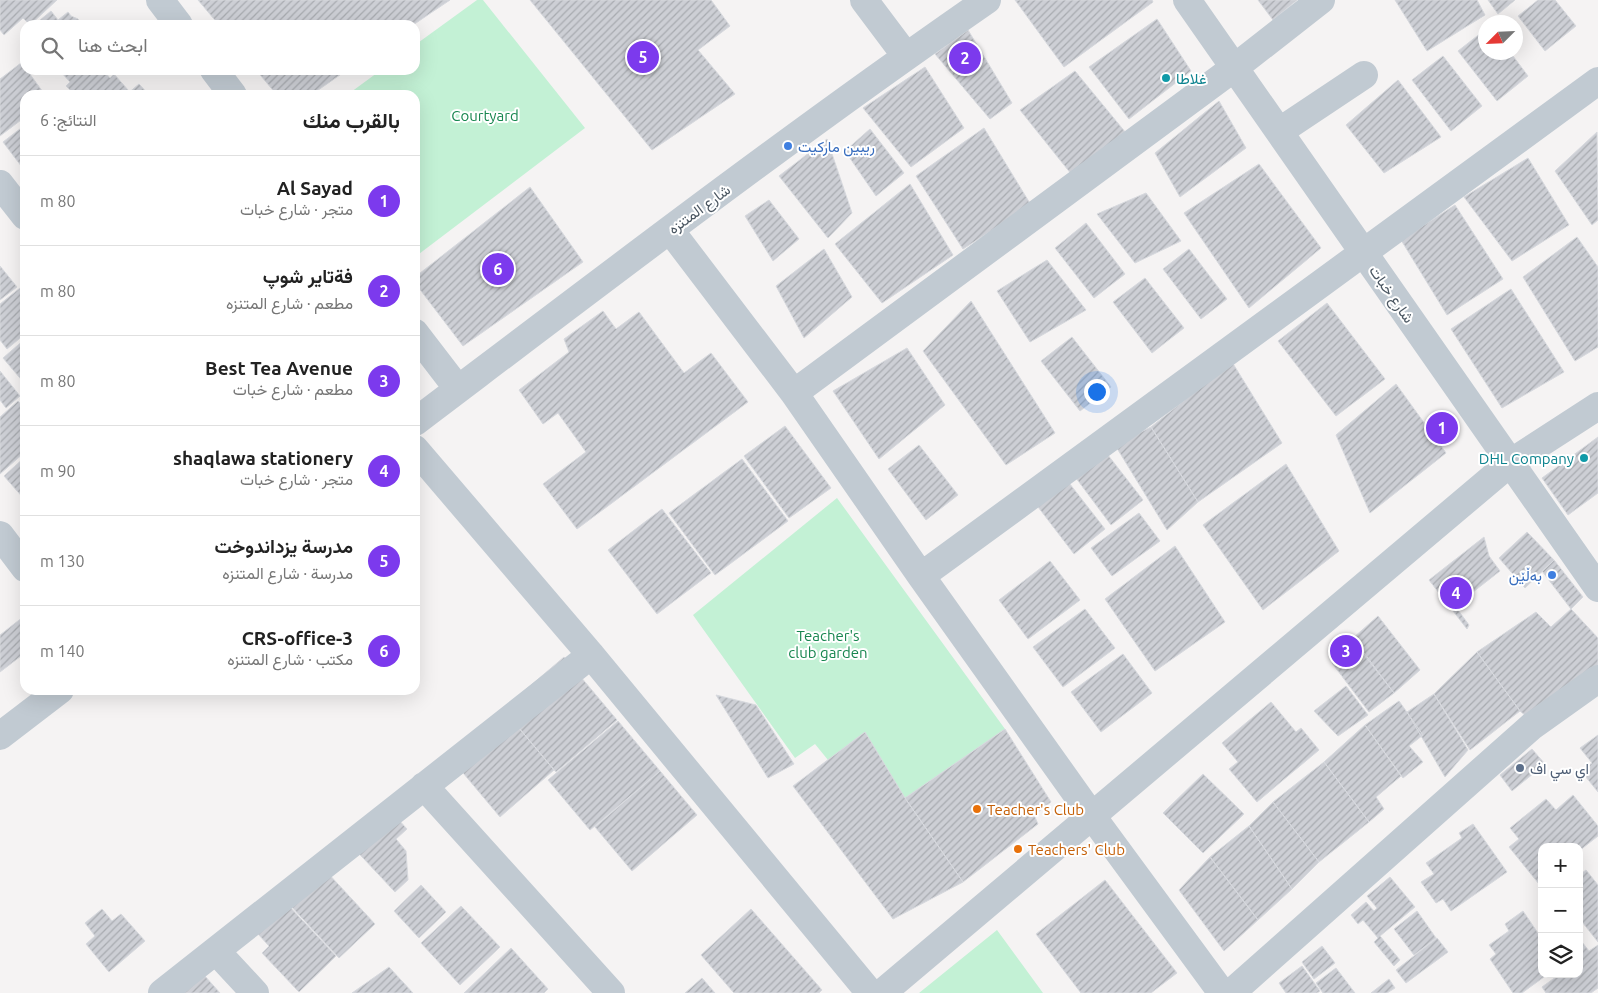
<!DOCTYPE html>
<html lang="ar">
<meta charset="utf-8">
<style>
body{margin:0;font-family:Ubuntu,Vazirmatn,sans-serif;background:#f2f2f2;color:#222;direction:rtl}
.controls{position:absolute;right:15px;bottom:15px;display:grid;overflow:hidden;border-radius:10px;box-shadow:0 5px 20px #0002}
.controls button{width:45px;height:45px;display:grid;place-items:center;padding:0;border:0;border-bottom:1px solid #e0e0e0;background:#fff;color:#222;font:25px sans-serif}
.compass{position:absolute;left:1478px;top:15px;width:45px;height:45px;border-radius:50%;background:#fff;box-shadow:0 5px 20px #0002;rotate:246deg}
.you{position:absolute;left:1096px;top:391px;width:18px;height:18px;margin:-12px;border:4px solid #fff;border-radius:50%;background:#1a73e8;box-shadow:0 0 0 8px #1a73e833}
.badge{display:grid;place-items:center;width:32px;height:32px;border-radius:50%;background:#7c3aed;color:#fff;font-size:16px;font-weight:700}
.pin{position:absolute;translate:-50% -50%;border:2px solid #fff;box-shadow:0 1px 5px #0006}
.list{margin:0;padding:0;list-style:none}
h2{display:flex;justify-content:space-between;align-items:center;height:65px;margin:0;padding:0 20px;font-size:21px}
h2 small{font-size:16px;font-weight:400;color:#767676}
.list li{display:grid;grid-template-columns:32px 1fr auto;gap:15px;align-items:center;box-sizing:border-box;height:90px;padding:0 20px;border-top:1px solid #e0e0e0}
.list b{display:block;font-size:19px;white-space:nowrap}
.list p{margin:0;font-size:16px;white-space:nowrap;color:#767676}
.list em{font-size:16px;font-style:normal;color:#767676}
.icon{flex:none;width:28px;height:28px;fill:none;stroke:currentColor;stroke-width:2;stroke-linecap:round;stroke-linejoin:round}
.map{position:relative;flex:none;width:1598px;height:993px;overflow:hidden;direction:ltr}
.search{position:absolute;background:#fff;box-shadow:0 5px 20px #0002;left:20px;top:20px;width:400px;height:55px;display:flex;align-items:center;gap:12px;box-sizing:border-box;padding:0 18px;border-radius:15px;color:#767676;font-size:19px}
.panel{position:absolute;background:#fff;box-shadow:0 5px 20px #0002;left:20px;top:90px;width:400px;height:605px;border-radius:15px;direction:rtl}
.map>svg:first-child{display:block}
</style>
<div class="map">
<svg width="1598" height="993" viewBox="0 0 1598 993">
<defs>
<pattern id="building-hatch" width="6" height="6" patternUnits="userSpaceOnUse" patternTransform="scale(1.25)"><rect width="6" height="6" fill="#cdcfd5"/><path d="M-1 1l2-2M0 6l6-6M5 7l2-2" fill="none" stroke="#a8abb0"/></pattern>
</defs>
<rect width="100%" height="100%" fill="#f5f3f3"/>
<path fill="#c3f1d5" d="M477,0H483L585,128L415,257V95H347L381,70H415V45Z
M837,498L1005,729L905,798L865,732L828,760L815,744L795,758L693,615Z
M997,930L1043,993H919Z"/>
<path fill="url(#building-hatch)" stroke="#d7d9de" d="M0,0H57L30,25L23,18L4,35L0,30Z
M198,0H450L413,25H219Z
M530,0H711L730,26L698,50L735,94L652,150Z
M1015,0H1152L1153,2L1064,67Z
M1258,0H1297L1273,20Z
M1395,0H1477L1485,15L1427,51Z
M1488,0H1515L1498,14Z
M1538,0H1555L1576,26L1545,51L1518,16Z
M51,11L58,20L68,12L71,16L78,19L83,25H38L41,23L39,21Z
M1157,19L1191,71L1129,119L1089,67Z
M1486,29V52H1510L1528,76L1497,101L1458,51Z
M968,30L1012,103L990,119L935,54Z
M1443,56L1482,106L1451,131L1412,80Z
M21,63L25,70H27L45,95H25V117L0,136V79Z
M925,67L964,128L911,167L863,108Z
M64,70H103L110,78L114,74L128,90L123,95H68L71,91L66,86L70,82L61,72Z
M256,70H347L311,95H277Z
M1075,71L1126,133L1072,175L1020,110Z
M1398,80L1441,137L1384,173L1346,125Z
M139,84L149,95H126Z
M1219,101L1246,148L1180,197L1155,153Z
M25,125V171L3,142Z
M984,128L1031,205L963,249L916,176Z
M870,129L904,173L876,196L845,151Z
M1597,132L1598,220L1592,225L1555,171Z
M827,139L852,213L828,238L779,176Z
M1528,158L1569,225L1512,261L1464,197Z
M1259,164L1321,248L1249,308L1184,213Z
M910,184L953,255L882,303L835,244Z
M530,187L583,262L463,346L415,283V277Z
M1146,193L1181,241L1135,263L1097,214Z
M769,200L799,239L773,261L745,216Z
M1455,205L1503,279L1447,315L1401,240Z
M1086,223L1125,274L1094,298L1055,248Z
M1577,237L1598,267V347L1575,361L1523,277Z
M824,249L852,297L804,338L776,286Z
M1189,249L1227,299L1201,319L1163,269Z
M1047,260L1086,310L1030,342L997,291Z
M0,266L17,287L0,300Z
M1145,278L1184,328L1152,353L1113,302Z
M20,288L25,295V334L7,349L0,340V304Z
M1511,289L1564,372L1502,408L1451,329Z
M971,301L1055,433L1006,465L923,351Z
M1327,303L1385,379L1336,416L1278,341Z
M603,311L616,329L639,312L684,373L711,353L748,402L577,529L543,484L586,452L558,413L543,424L519,390L569,352L564,339Z
M1072,337L1111,387L1080,411L1041,361Z
M25,339V384L3,358Z
M907,348L945,405L879,459L833,391Z
M1232,362L1282,443L1198,502L1151,427Z
M0,371L20,396L6,408L0,400Z
M1396,384L1446,453L1370,513L1336,435Z
M18,401L25,409V452L0,474V417Z
M785,426L831,488L789,518L744,456Z
M1151,427L1198,502L1167,530L1115,445Z
M1598,437V493L1568,515L1542,478Z
M919,445L958,495L926,520L888,469Z
M1104,450L1143,500L1111,525L1073,474Z
M25,457V500L4,476Z
M742,459L788,521L715,575L669,513Z
M1286,464L1339,551L1263,610L1203,525Z
M1066,479L1105,529L1074,554L1035,503Z
M662,509L711,573L657,614L608,550Z
M1139,513L1160,541L1112,576L1091,548Z
M1527,532L1554,560L1525,588L1499,558Z
M1484,537L1489,556L1500,571L1455,606L1469,625L1467,629L1429,580Z
M1175,546L1225,622L1155,671L1105,599Z
M1554,560L1583,597L1571,609L1542,571Z
M1050,561L1080,600L1028,639L999,600Z
M1085,609L1115,648L1063,687L1033,647Z
M1571,609L1598,638V668L1533,722L1520,711L1477,652L1536,612L1551,627Z
M1378,616L1420,670L1394,693L1358,647L1353,638Z
M23,617L25,620V653L0,672V635Z
M1353,638L1394,693L1369,712L1332,663Z
M1477,652L1520,711L1470,750L1434,694Z
M1123,654L1152,693L1101,732L1071,692Z
M564,657L617,720L556,772L503,709Z
M1346,686L1368,715L1338,736L1314,711Z
M1434,694L1468,750L1445,777L1407,712Z
M716,695L756,705L794,764L768,778Z
M1399,701L1423,735L1409,746L1423,762L1403,778L1365,725Z
M1271,702L1296,732L1301,728L1319,750L1257,802L1229,769L1238,762L1222,743Z
M503,709L554,770L500,817L448,755Z
M618,721L660,771L590,830L548,780Z
M1365,725L1401,776L1376,797L1384,809L1369,822L1324,762Z
M1005,729L1051,802L1034,815L1038,824L963,882L905,798Z
M865,732L905,798L963,882L893,919L793,786Z
M1598,735V792L1581,771L1592,763L1580,748Z
M1532,749L1545,764L1512,791L1500,775Z
M1324,762L1369,822L1319,862L1273,802Z
M660,771L697,815L632,871L595,827Z
M1203,774L1244,814L1203,853L1163,813Z
M1573,795L1598,826V836L1579,851V847H1542V882L1539,884L1509,847L1519,839L1510,828L1546,799L1556,810Z
M1273,802L1319,862L1292,889L1249,826Z
M386,806L407,829L396,839L406,851L408,880L395,892L348,842Z
M1473,824L1507,872L1451,911L1443,899L1436,903L1421,882L1434,874L1426,863L1462,838L1459,833Z
M1249,826L1292,889L1258,920L1210,857Z
M1210,857L1258,920L1224,951L1179,890Z
M325,870L375,924L339,958L289,904Z
M1586,870L1598,885V942L1579,918V875Z
M1390,877L1415,907L1380,936L1400,960L1394,966L1374,942L1378,938L1363,920L1358,924L1351,915L1366,902L1374,911L1377,908L1367,896Z
M1105,880L1177,973L1151,993H1081L1036,934Z
M421,885L446,912L419,938L394,911Z
M288,905L336,956L299,992L262,953L269,946L258,934Z
M461,906L500,947L460,985L421,943Z
M102,909L112,921L121,914L145,941L109,972L86,944L95,936L85,923Z
M751,909L822,990L819,993H734L701,955Z
M1417,911L1436,938L1414,955L1394,929Z
M1523,911L1542,939V974H1548L1522,993H1513L1490,959L1496,954L1489,945L1509,931L1505,924Z
M1437,938L1448,952L1406,983L1396,970Z
M1582,942L1589,951L1598,945V988L1591,993H1546L1542,987L1560,974H1579V943Z
M1322,946L1335,963L1314,979L1302,962Z
M511,948L548,989L544,993H464Z
M1302,966L1320,991L1317,993H1286L1279,983Z
M389,967L413,993H352Z
M1336,968L1355,993H1323L1316,983Z
M204,975L220,993H184Z
M702,978L715,993H685Z
M1389,979L1395,988L1387,993H1371Z"/>
<g fill="none" stroke-linecap="round" stroke-linejoin="round">
<path stroke="#c1cad2" stroke-width="28" d="M160,0L179,25
M864,0L906,56
M1187,0L1598,588
M214,70L233,95
M1280,131L1364,75
M0,184L25,216
M670,230L794,393L921,576L1092,816L1222,993
M415,333L458,389
M794,393L1234,68L1321,0
M415,422C604,279 792,135 987,0
M415,449L591,655L870,993
M0,535L25,568
M921,576L1598,81
M0,736L60,690
M424,786L611,993
M216,951L255,993
M162,993L591,655
M882,993L1510,463L1598,406
M1231,993L1532,726L1598,679"/>
</g>
<g fill="#0f9aa8" stroke="#fff" stroke-width="2">
<circle cx="1166" cy="78" r="5"/>
<circle cx="1584" cy="458" r="5"/>
</g>
<g fill="#3f7fe0" stroke="#fff" stroke-width="2">
<circle cx="788" cy="146" r="5"/>
<circle cx="1552" cy="575" r="5"/>
</g>
<circle fill="#5c6f8a" stroke="#fff" stroke-width="2" cx="1520" cy="768" r="5"/>
<g fill="#e8710a" stroke="#fff" stroke-width="2">
<circle cx="977" cy="809" r="5"/>
<circle cx="1018" cy="849" r="5"/>
</g>
<g text-anchor="middle" dominant-baseline="central" stroke-width="4" stroke-linejoin="round" paint-order="stroke">
<g font-size="15" fill="#0d838f" stroke="#fff" text-anchor="start">
<text x="1176" y="78">غلاطا</text>
<text x="1574" y="458" text-anchor="end">DHL Company</text>
</g>
<g font-size="15" fill="#17864f" stroke="#fff">
<text x="485" y="115">Courtyard</text>
<text x="828" y="635">Teacher's<tspan x="828" dy="17">club garden</tspan></text>
</g>
<g font-size="15" fill="#366cbe" stroke="#fff" text-anchor="start">
<text x="798" y="146">ريبين ماركيت</text>
<text x="1542" y="575" text-anchor="end">بەڵێن</text>
</g>
<g font-size="15" fill="#4a5661" stroke="#fff">
<text transform="translate(699 209) rotate(-36)">شارع المتنزه</text>
<text transform="translate(1392 294) rotate(55)">شارع خبات</text>
</g>
<g font-size="15" fill="#4e5e75" stroke="#fff" text-anchor="start">
<text x="1530" y="768">اي سي اف</text>
</g>
<g font-size="15" fill="#c56008" stroke="#fff" text-anchor="start">
<text x="987" y="809">Teacher's Club</text>
<text x="1028" y="849">Teachers' Club</text>
</g>
</g>
</svg>
<div class="controls">
<button>+</button>
<button>−</button>
<button><svg class="icon" aria-label="layers" viewBox="0 0 24 24"><path d="M12 4l9 5-9 5-9-5zM3 14l9 5 9-5"/></svg></button>
</div>
<svg class="compass" viewBox="-18 -18 36 36"><path d="M0-13l5 13h-10z" fill="#e53935"/><path d="M0 13l5-13h-10z" fill="#767676"/></svg>
<div class="you"></div>
<div class="pin badge" style="left:1442px;top:428px">1</div>
<div class="pin badge" style="left:965px;top:58px">2</div>
<div class="pin badge" style="left:1346px;top:651px">3</div>
<div class="pin badge" style="left:1456px;top:593px">4</div>
<div class="pin badge" style="left:643px;top:57px">5</div>
<div class="pin badge" style="left:498px;top:269px">6</div>
<div class="search"><svg class="icon" aria-label="search" viewBox="0 0 24 24"><circle cx="10" cy="10" r="6"/><path d="M15 15l6 6"/></svg>ابحث هنا</div>
<section class="panel">
<h2>بالقرب منك<small>النتائج: 6</small></h2>
<ul class="list">
<li><span class="badge">1</span><div><b>Al Sayad</b><p>متجر · شارع خبات</p></div><em>80 m</em></li>
<li><span class="badge">2</span><div><b>فةتاير شوپ</b><p>مطعم · شارع المتنزه</p></div><em>80 m</em></li>
<li><span class="badge">3</span><div><b>Best Tea Avenue</b><p>مطعم · شارع خبات</p></div><em>80 m</em></li>
<li><span class="badge">4</span><div><b>shaqlawa stationery</b><p>متجر · شارع خبات</p></div><em>90 m</em></li>
<li><span class="badge">5</span><div><b>مدرسة يزداندوخت</b><p>مدرسة · شارع المتنزه</p></div><em>130 m</em></li>
<li><span class="badge">6</span><div><b>CRS-office-3</b><p>مكتب · شارع المتنزه</p></div><em>140 m</em></li>
</ul>
</section>
</div>
